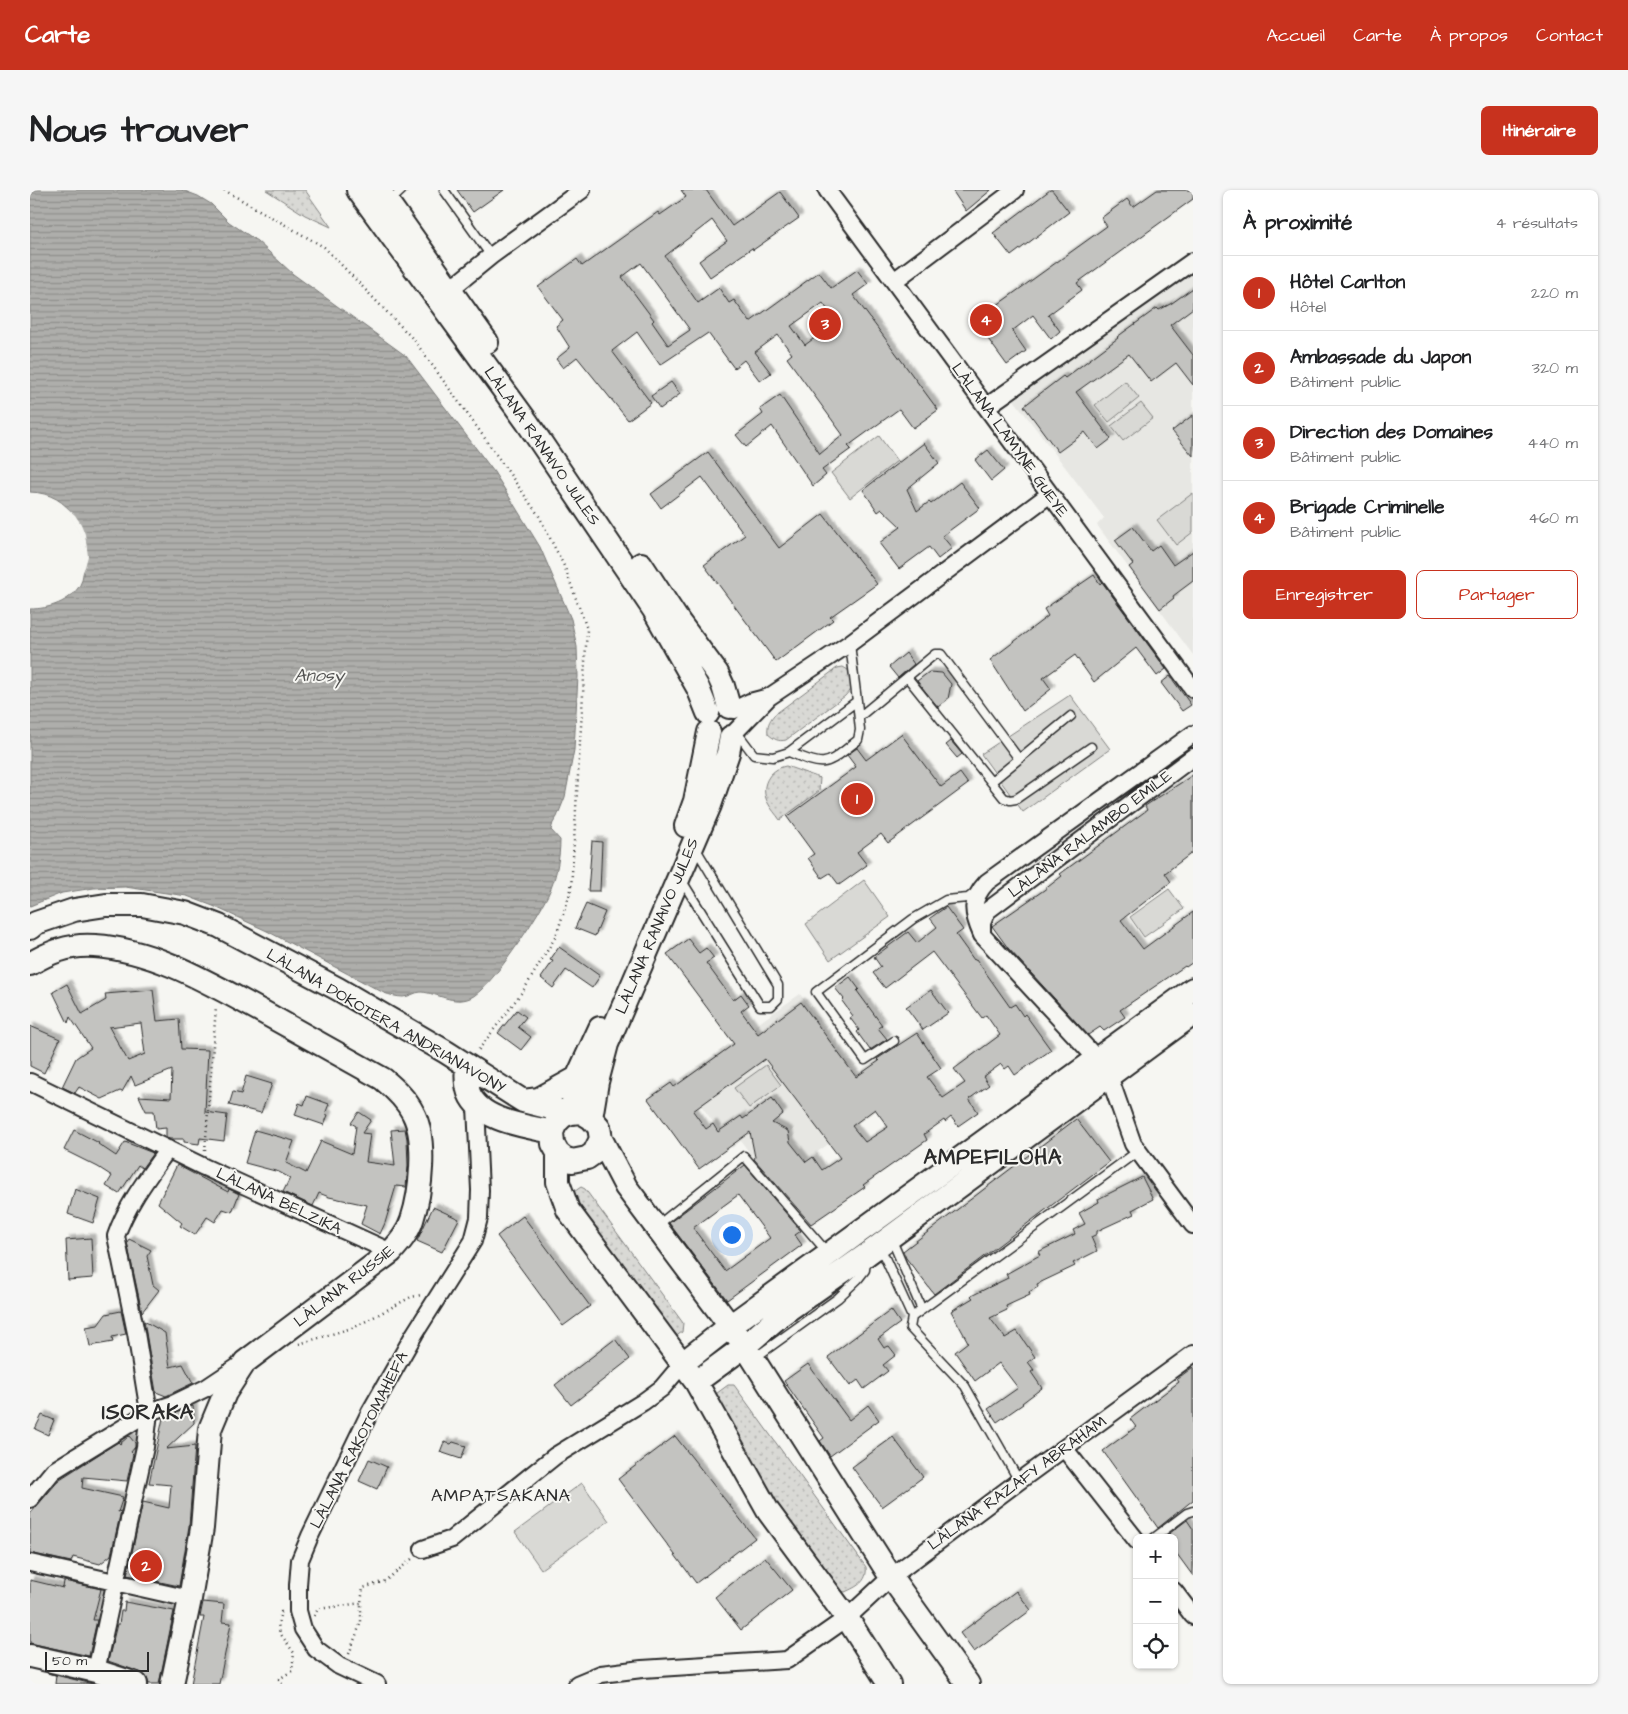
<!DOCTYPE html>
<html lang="fr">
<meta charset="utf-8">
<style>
body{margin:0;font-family:"Architects Daughter",sans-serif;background:#f6f6f6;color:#202124}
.controls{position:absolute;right:15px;bottom:15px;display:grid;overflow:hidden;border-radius:8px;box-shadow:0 1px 4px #0004}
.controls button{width:45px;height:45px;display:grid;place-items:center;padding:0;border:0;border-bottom:1px solid #e0e0e0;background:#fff;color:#202124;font:25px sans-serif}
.scale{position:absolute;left:15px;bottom:12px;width:104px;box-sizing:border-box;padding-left:5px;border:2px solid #2b2b2b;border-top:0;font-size:14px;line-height:18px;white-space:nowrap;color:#2b2b2b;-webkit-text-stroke:4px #f6f6f2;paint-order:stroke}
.you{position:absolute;left:701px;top:1044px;width:18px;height:18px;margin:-12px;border:4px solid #fff;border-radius:50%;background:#1a73e8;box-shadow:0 0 0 8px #1a73e833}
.badge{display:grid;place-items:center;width:32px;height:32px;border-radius:50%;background:#c8321e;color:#fff;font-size:16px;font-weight:700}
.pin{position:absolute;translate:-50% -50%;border:2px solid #fff;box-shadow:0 1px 5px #0006}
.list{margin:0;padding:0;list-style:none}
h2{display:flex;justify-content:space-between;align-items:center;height:65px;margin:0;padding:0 20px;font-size:21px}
h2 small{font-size:16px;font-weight:400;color:#757577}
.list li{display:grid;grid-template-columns:32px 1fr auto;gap:15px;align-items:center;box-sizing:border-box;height:75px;padding:0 20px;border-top:1px solid #e0e0e0}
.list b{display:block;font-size:19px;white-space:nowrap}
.list p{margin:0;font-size:16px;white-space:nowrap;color:#757577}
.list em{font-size:16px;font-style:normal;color:#757577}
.actions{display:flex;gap:10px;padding:15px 20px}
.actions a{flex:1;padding:11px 0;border:1px solid #c8321e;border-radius:8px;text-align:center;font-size:18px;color:#c8321e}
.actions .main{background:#c8321e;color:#fff}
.icon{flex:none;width:28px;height:28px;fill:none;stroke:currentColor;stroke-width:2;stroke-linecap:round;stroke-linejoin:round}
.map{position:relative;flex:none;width:1163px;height:1494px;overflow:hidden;border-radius:8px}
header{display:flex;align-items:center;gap:30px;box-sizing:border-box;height:70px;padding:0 25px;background:#c8321e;color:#fff}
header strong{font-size:24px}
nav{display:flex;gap:28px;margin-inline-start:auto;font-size:18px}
.intro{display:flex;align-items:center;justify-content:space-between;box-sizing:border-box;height:120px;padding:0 30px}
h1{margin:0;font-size:35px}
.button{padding:12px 22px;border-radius:8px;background:#c8321e;color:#fff;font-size:18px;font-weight:700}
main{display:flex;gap:30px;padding:0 30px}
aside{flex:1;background:#fff;border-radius:8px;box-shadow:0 1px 4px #0004}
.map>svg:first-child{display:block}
</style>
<header>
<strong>Carte</strong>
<nav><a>Accueil</a><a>Carte</a><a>À propos</a><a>Contact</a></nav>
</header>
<div class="intro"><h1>Nous trouver</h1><a class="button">Itinéraire</a></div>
<main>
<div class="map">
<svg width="1163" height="1494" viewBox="0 0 1163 1494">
<defs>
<pattern id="garden-dots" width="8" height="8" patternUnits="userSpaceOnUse" patternTransform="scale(1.25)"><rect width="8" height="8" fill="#d9d9d5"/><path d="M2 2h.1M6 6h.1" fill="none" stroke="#babab7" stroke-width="1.8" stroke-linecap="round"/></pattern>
<pattern id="water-rules" width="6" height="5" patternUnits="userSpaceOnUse" patternTransform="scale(1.25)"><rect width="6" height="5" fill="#aeaeab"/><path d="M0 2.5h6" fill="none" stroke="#8e8e8b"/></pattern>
<filter id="shadow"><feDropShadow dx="4" dy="-4" stdDeviation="1" flood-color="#0004"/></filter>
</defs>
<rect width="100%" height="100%" fill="#f6f6f2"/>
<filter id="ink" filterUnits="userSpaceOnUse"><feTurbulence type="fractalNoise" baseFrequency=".02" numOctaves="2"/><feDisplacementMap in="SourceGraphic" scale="10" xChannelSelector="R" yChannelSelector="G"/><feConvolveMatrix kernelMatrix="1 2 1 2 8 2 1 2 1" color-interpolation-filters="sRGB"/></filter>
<g filter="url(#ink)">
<path fill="#e7e7e3" d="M1163,79V465L1067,335L1074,328L984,210Z
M770,804L851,917L742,994L711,951L702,958L651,888Z"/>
<path fill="url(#garden-dots)" stroke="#828280" d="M236,0H275L301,37L275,25Z
M813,477L818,480C822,491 823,498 815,506L756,550C748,552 744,549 738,544C737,536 739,531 744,525L807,478Z
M756,576L790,588L789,601L750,630C746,624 741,619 738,613C729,597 739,579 756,576Z
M551,997L555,999L653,1133L652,1142L634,1155L529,1012Z
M698,1195H704L836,1377C838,1392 826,1397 815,1402L809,1400L729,1294L675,1212Z"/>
<path fill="#d9d9d5" stroke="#828280" d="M1095,191L1109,208L1079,232L1065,215Z
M1111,213L1123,228L1093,251L1081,236Z
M849,246L867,271L820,308L801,283Z
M1163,303V342L1146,355L1127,330Z
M1040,505L1080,559L993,622L951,564Z
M834,690L860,727L800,770L776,734Z
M1139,699L1154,719L1114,747L1100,727Z
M736,875L751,895L719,918L704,898Z
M552,1293L579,1331L511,1379L485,1342Z"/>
<path fill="url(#water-rules)" stroke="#7a7a78" d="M0,0H152L168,6L181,14L199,32L227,51L263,84L376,166L464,282L510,357L541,429L547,457L548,486L544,560L535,607L527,627L523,633L521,640L530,650C530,668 526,689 518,705C507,727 460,800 440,808C423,815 408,803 391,802C385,802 379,807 373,807C367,807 360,805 354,803L237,741L183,716L157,706L95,697L64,698L32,703L0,716V419C19,419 40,412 50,395C53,390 53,382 54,376C58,340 41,303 0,302Z"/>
<path fill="#f6f6f2" d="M19,308L28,312L37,318L45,325L51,334L55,344L58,366L55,377L50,389L53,367L51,345L41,325L33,316Z"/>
<path fill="#c3c3c0" stroke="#2b2b2b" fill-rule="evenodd" filter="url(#shadow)" d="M427,0H474L443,22Z
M651,0H676L702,36L750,2L769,28L723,60L722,58L680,87L669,71L697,51L682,30L635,66L668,113L689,98L699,113L704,110L720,132L789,82L801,98L827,80L838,94L823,105L908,220L883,238L869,219L818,256L821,259L792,280L796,285L783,296L742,236L716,257L706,245L733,224L730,219L750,205L790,264L813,245L757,168L762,164L748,145L725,162L741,183L730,191L714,170L704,178L678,143L630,175L607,142L582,161L621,213L598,230L547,167L533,178L526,169L540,158L526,136L533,130L508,97L547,69L552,76L628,22L630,25L656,7ZM611,73L660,140L638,155L622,132L624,130L592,87ZM793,113L806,132L775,155L761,136Z
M922,0H961L936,21Z
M1020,0H1022L1039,22L981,66L963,43Z
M1127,0H1163V9L1047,93L1052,100L1018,125L1030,141L1021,149L1003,125L982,141L996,161L977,175L945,131L1077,36L1071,28L1097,9L1103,17Z
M1163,98V118L1140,135L1163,165V195L1146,173L1121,192L1099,164L1046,202L1081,249L1068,259L1055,242L1028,262L994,216L1033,186L1035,188L1088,148L1087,147L1127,118L1129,120L1142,113Z
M641,192L650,204L630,219L621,206Z
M1163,225V266L1142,241Z
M894,253L909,273L877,299L887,321L899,312L901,314L930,292L950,318L912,346L922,358L908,369L899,357L869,379L849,353L871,337L852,319L848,322L833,300Z
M958,260L974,280L961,291L945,270Z
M678,262L749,358L793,324L847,394L800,427L803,430L746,472L674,375L715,345L672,287L631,318L621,304Z
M1103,337L1121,361L1129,355L1143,375L1163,361V391L1143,406L1144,408L1130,419L1099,377L1103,374L1085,350Z
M1064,385L1070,394L1072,392L1136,479L1127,486L1106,458L1064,492L1045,465L1013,488L1021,499L993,521L960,470L1018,426L1014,419Z
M876,463L884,474L868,488L859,477Z
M899,482L912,483L921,494L918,509L908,517L887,491Z
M1140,486L1161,515L1152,521L1131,493Z
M871,544L911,597L930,583L938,594L858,653L851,644L827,662L837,675L809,695L800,683L792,688L778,668L784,664L757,627L826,577L817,565L827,558L836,570Z
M921,551L932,564L927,568L916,555Z
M1163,585V662L1135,683L1141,692L1091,730L1113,759L1163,722V772L1156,777L1155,776L1090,820L1095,827L1074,841L1070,837L1058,845L978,758L962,736L1014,700L1032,686L1030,684L1117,620L1115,616Z
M562,651L572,652L570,701H558Z
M556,714L575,722L565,746L545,738Z
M916,717L933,740L926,745L944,770L946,769L980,817L985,814L993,826L995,824L1021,860L985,885L979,876L975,879L971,874L953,887L959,895L939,909L948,922L928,936L921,927L915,932L914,930L894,944L897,950L833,995L835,997L781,1034L724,969L725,967L720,942L669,979L618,909L641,893L644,897L704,854L637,764L658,749L669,763L676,758L684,768L676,773L703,810L711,804L719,815L711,821L728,844L771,812L826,887L849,871L847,869L887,843L911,878L897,887L913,908L935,893L924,879L970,845L956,825L952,828L902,762L855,798L843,783L851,777L844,767L878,742L887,753L907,737L900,728ZM735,869L810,968L792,980L783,967L776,972L760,952L758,941L742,933L753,924L742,908L713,929L711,926L688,942L683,934L676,939L663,921ZM845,919L858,937L835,952L822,936Z
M529,757L570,786L562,798L536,780L523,798L511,788L523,771L520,770Z
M820,787L829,799L827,801L852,835L848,838L857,849L840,860L827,842L829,840L820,828L823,826L812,811L814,809L805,798Z
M37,794L52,824L76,810L75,804L123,800L127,831L149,829L151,859L178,860L175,922L197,925L194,951L170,948L169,954L154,952V949H140L136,948V938L126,939L124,921H116L109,906L141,908L142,880L105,895L101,886L92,902L90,901L72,909L49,897L45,903L32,897L46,868L61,858L40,827L38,833L23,802ZM111,833L115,864L98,871L79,837Z
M901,800L918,823L893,840L876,817Z
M487,820L496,827L488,837L501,847L491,860L468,843Z
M0,836L30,849L14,883L0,876Z
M216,886L242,894L231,923L199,915L203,902L211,904Z
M277,906L299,914L295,924L298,925L294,935L265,925L269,913L274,915Z
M329,922L341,930L332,943L340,944L336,972L365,976L361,940L375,939L377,949L378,976L376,997L366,996L355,1033L350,1044L331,1034L337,1015L299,1007L289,1003L283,1016L253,1002L260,988L249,982L215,973L225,940L264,951L256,973L276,983L291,951L322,964L326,936L321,933Z
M1046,929L1079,972L904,1104L876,1068L873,1061Z
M44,940L69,953L68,954L86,966L95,952L123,963L112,978L108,975L89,1004L76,996L82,986L68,977L34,960Z
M147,975L198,1002L199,999L209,1004L202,1022L193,1019L185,1032L177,1027L165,1045L150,1036L152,1033L128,1013Z
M715,975L771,1041L765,1045L772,1055L697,1110L639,1033ZM708,1005L740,1048L695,1081L663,1038Z
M1112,987L1123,1009L1102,1020L1104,1024L1067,1041V1044L1061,1047L1067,1061L1043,1073L1045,1076L1007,1094L1008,1097L999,1102L1000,1105L976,1116L977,1120L960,1128L975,1148L987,1141L1005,1167L998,1172L1004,1180L1001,1182L1012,1198L992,1213L993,1214L967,1232L958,1219L988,1198L969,1173L945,1191L925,1162L938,1152L921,1121L943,1108L941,1106L978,1088L976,1084L1010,1065L1008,1062L1045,1044L1043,1040L1055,1034L1049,1023L1069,1012L1068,1009Z
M45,999L70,1009L63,1033L38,1024Z
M403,1017L429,1029L412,1062L387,1051Z
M493,1026L560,1116L533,1136L467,1046Z
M61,1048L63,1088L38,1090L36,1050Z
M99,1049L121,1060L117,1066L123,1095L129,1100L112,1122L97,1052Z
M861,1120L870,1133L848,1149L854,1158L859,1156L866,1165L853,1175L858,1181L834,1199L828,1190L820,1196L798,1167Z
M91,1121L96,1144L82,1147L83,1152L60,1156L56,1137L68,1135L76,1124Z
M114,1131L135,1143L140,1177L153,1174L163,1193L136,1206L126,1202Z
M585,1149L600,1169L541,1215L525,1195Z
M778,1174L819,1230L838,1215L849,1230L800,1266L790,1251L794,1248L754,1191Z
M1163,1177V1310L1128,1338L1073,1261L1106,1237L1100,1229L1149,1192L1147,1189Z
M163,1216L164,1233L136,1259L165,1256L159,1336L149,1396L97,1385L113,1312L139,1318L141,1295L119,1293L133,1228Z
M12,1225L24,1230L18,1245L5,1239Z
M99,1246L105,1253V1257L101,1262L103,1264L97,1291L53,1287L52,1298L93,1307L88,1322L91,1321L81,1365L70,1374L43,1367L41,1372L0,1363V1324L30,1289L88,1252L90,1254Z
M645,1246L725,1348L666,1393L588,1289Z
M863,1247L893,1287L852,1317L822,1277Z
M414,1252L421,1254L423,1252L436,1256L431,1269L410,1262Z
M339,1269L357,1277L347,1299L329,1291Z
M1157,1330L1163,1339V1386L1144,1360V1348L1135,1347Z
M735,1367L762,1400L711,1440L685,1407Z
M0,1390L33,1398L34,1391L71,1399L63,1430H67L59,1466L0,1453Z
M986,1401L1001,1420L944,1462L930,1443Z
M95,1412L144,1421L129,1494H119L116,1486L110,1482L78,1471L87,1434H89L91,1421H94Z
M173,1412L194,1414L192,1432L201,1433L189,1494H161L174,1427H170Z
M17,1483L63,1494H64H25L26,1485Z"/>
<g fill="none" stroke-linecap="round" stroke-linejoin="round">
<defs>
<path id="lane" d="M414,0L461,66
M359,12L372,0
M877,487L974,608L980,610L986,609L1061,557
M829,527L905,464H911L989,569
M706,541L724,565L743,567L759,562L827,511L820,454
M759,562C799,579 795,575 828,550L830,540L827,511
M961,592L1041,526
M652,691L730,816H741L748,809V795L666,659
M864,851L835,870L786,802L883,729L916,710L938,708L946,702
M628,1035L714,966L797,1062
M861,1048L892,1120
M850,1057L882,1127L1108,961
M882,1127L880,1138L935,1196L989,1291
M726,1167L808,1108L828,1089L835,1080L836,1069
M1124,1348L1157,1323L1163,1321"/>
<path id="street" d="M797,0L1163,499
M864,91L985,0
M412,106L461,66L552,0
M956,217L1163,71
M704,520L720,512L739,507
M706,541L739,507L820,453L1020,304
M1163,544L957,692C940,710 942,723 952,745L1067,869L1079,886L1103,954L1163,1035
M952,743V733L957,721L1163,567
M0,892L174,977L361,1062
M1034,1258L1107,1351
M0,1309L23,1281L39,1271L119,1222L143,1214L176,1198L209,1176
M393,1359L422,1349L525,1266L613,1212L632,1198L653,1173
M0,1373L160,1409
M1144,1401L1163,1426
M66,1481L115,1257L119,1222L106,1143L86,1046C97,1014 119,986 138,959
M347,1494L309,1476L286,1459L273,1439L268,1421V1395L270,1370L280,1346L340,1222L385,1143L443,1051L449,1028L450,1000L446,916
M547,1494L571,1484L612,1479L757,1470L817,1428L861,1387L989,1291L1163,1164"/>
<path id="secondary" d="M328,0L497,232L624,420L668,498L678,523
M349,0L457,152
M611,374L649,432L687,483L693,496L699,517
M656,636L665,611L679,542
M0,738L6,733L44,720L76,715H112L155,723L189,736L308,799L416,862L493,911L541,923
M0,774C19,762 42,754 65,756C126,760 181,794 233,822C273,844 313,867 353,889C365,899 376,909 383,923C397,949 391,1003 382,1030C378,1043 369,1053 361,1062L215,1172L195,1203L180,1239L172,1338L160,1409L142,1494
M437,876C436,885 436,894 439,903C450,931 496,936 522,942
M493,911L509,909L547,888
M541,923L547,888L570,838
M561,928L567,892L577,854L680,615L698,563L701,547
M571,949L564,963L557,968L542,971L534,968L528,963L523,954L522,942L526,933L533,926L541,923L551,922L561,928L569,937L571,949L596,997L715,1156L861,1387L938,1494
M528,963V992L538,1020L666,1192L738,1321L817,1428L859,1494
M653,1173L700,1136L1163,799
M666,1192L715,1156L752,1124L836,1065L1163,824
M0,1466L66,1481L106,1494"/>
</defs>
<use href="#lane" stroke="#2b2b2b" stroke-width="11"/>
<use href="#street" stroke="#2b2b2b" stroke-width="20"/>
<use href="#secondary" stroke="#2b2b2b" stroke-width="26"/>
<path stroke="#2b2b2b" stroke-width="2.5" stroke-dasharray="1 4" stroke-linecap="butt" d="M194,0L294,57L384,150L449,240L509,326L535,378L557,439L541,700L526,746L495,798L447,862
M175,961L186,817
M269,1154L325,1137L381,1107L391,1105
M284,1426L288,1419L331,1413
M319,1464L331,1432V1413L333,1398L355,1391L383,1368
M252,1494L249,1489L262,1481L264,1463L250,1443L248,1434L251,1422H254"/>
<use href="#lane" stroke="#f6f6f2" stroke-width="8"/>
<use href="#street" stroke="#f6f6f2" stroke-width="16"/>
<use href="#secondary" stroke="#f6f6f2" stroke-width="22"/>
</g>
</g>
<g text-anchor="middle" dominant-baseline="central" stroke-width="4" stroke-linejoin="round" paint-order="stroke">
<g font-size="16" fill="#2b2b2b" stroke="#f6f6f2">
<text transform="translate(980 250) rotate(54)">LÀLANA LAMYNE GUEYE</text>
<text transform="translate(512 256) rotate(55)">LÀLANA RANAIVO JULES</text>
<text transform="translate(1060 644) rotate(-37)">LÀLANA RALAMBO EMILE</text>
<text transform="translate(627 736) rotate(-67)">LÀLANA RANAIVO JULES</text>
<text transform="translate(356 831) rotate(30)">LÀLANA DOKOTERA ANDRIANAVONY</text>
<text transform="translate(249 1011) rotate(25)">LÀLANA BELZIKA</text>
<text transform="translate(314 1096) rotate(-38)">LÀLANA RUSSIE</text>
<text transform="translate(329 1250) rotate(-63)">LÀLANA RAKOTOMAHEFA</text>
<text transform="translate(987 1293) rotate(-36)">LÀLANA RAZAFY ABRAHAM</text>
</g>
<g font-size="18" font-style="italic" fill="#525251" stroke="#f6f6f2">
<text x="289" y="485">Anosy</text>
</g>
<g font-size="18" letter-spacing="1" fill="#2b2b2b" stroke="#f6f6f2">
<text x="471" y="1305">AMPATSAKANA</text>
</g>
<g font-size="21" font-weight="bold" letter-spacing="1" fill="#2b2b2b" stroke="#f6f6f2">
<text x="963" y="967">AMPEFILOHA</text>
<text x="118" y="1222">ISORAKA</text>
</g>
</g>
</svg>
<div class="controls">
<button>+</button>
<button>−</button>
<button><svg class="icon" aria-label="locate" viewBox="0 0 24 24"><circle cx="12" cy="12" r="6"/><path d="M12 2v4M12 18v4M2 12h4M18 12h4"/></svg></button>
</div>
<div class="scale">50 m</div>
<div class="you"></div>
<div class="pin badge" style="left:827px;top:609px">1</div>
<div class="pin badge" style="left:116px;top:1376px">2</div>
<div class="pin badge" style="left:795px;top:134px">3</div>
<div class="pin badge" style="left:956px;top:130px">4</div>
</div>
<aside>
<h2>À proximité<small>4 résultats</small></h2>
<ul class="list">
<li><span class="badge">1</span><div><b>Hôtel Carlton</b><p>Hôtel</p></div><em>220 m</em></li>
<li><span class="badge">2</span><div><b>Ambassade du Japon</b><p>Bâtiment public</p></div><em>320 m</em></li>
<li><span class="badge">3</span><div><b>Direction des Domaines</b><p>Bâtiment public</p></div><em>440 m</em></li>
<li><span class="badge">4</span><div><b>Brigade Criminelle</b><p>Bâtiment public</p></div><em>460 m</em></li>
</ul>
<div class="actions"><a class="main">Enregistrer</a><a>Partager</a></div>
</aside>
</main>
